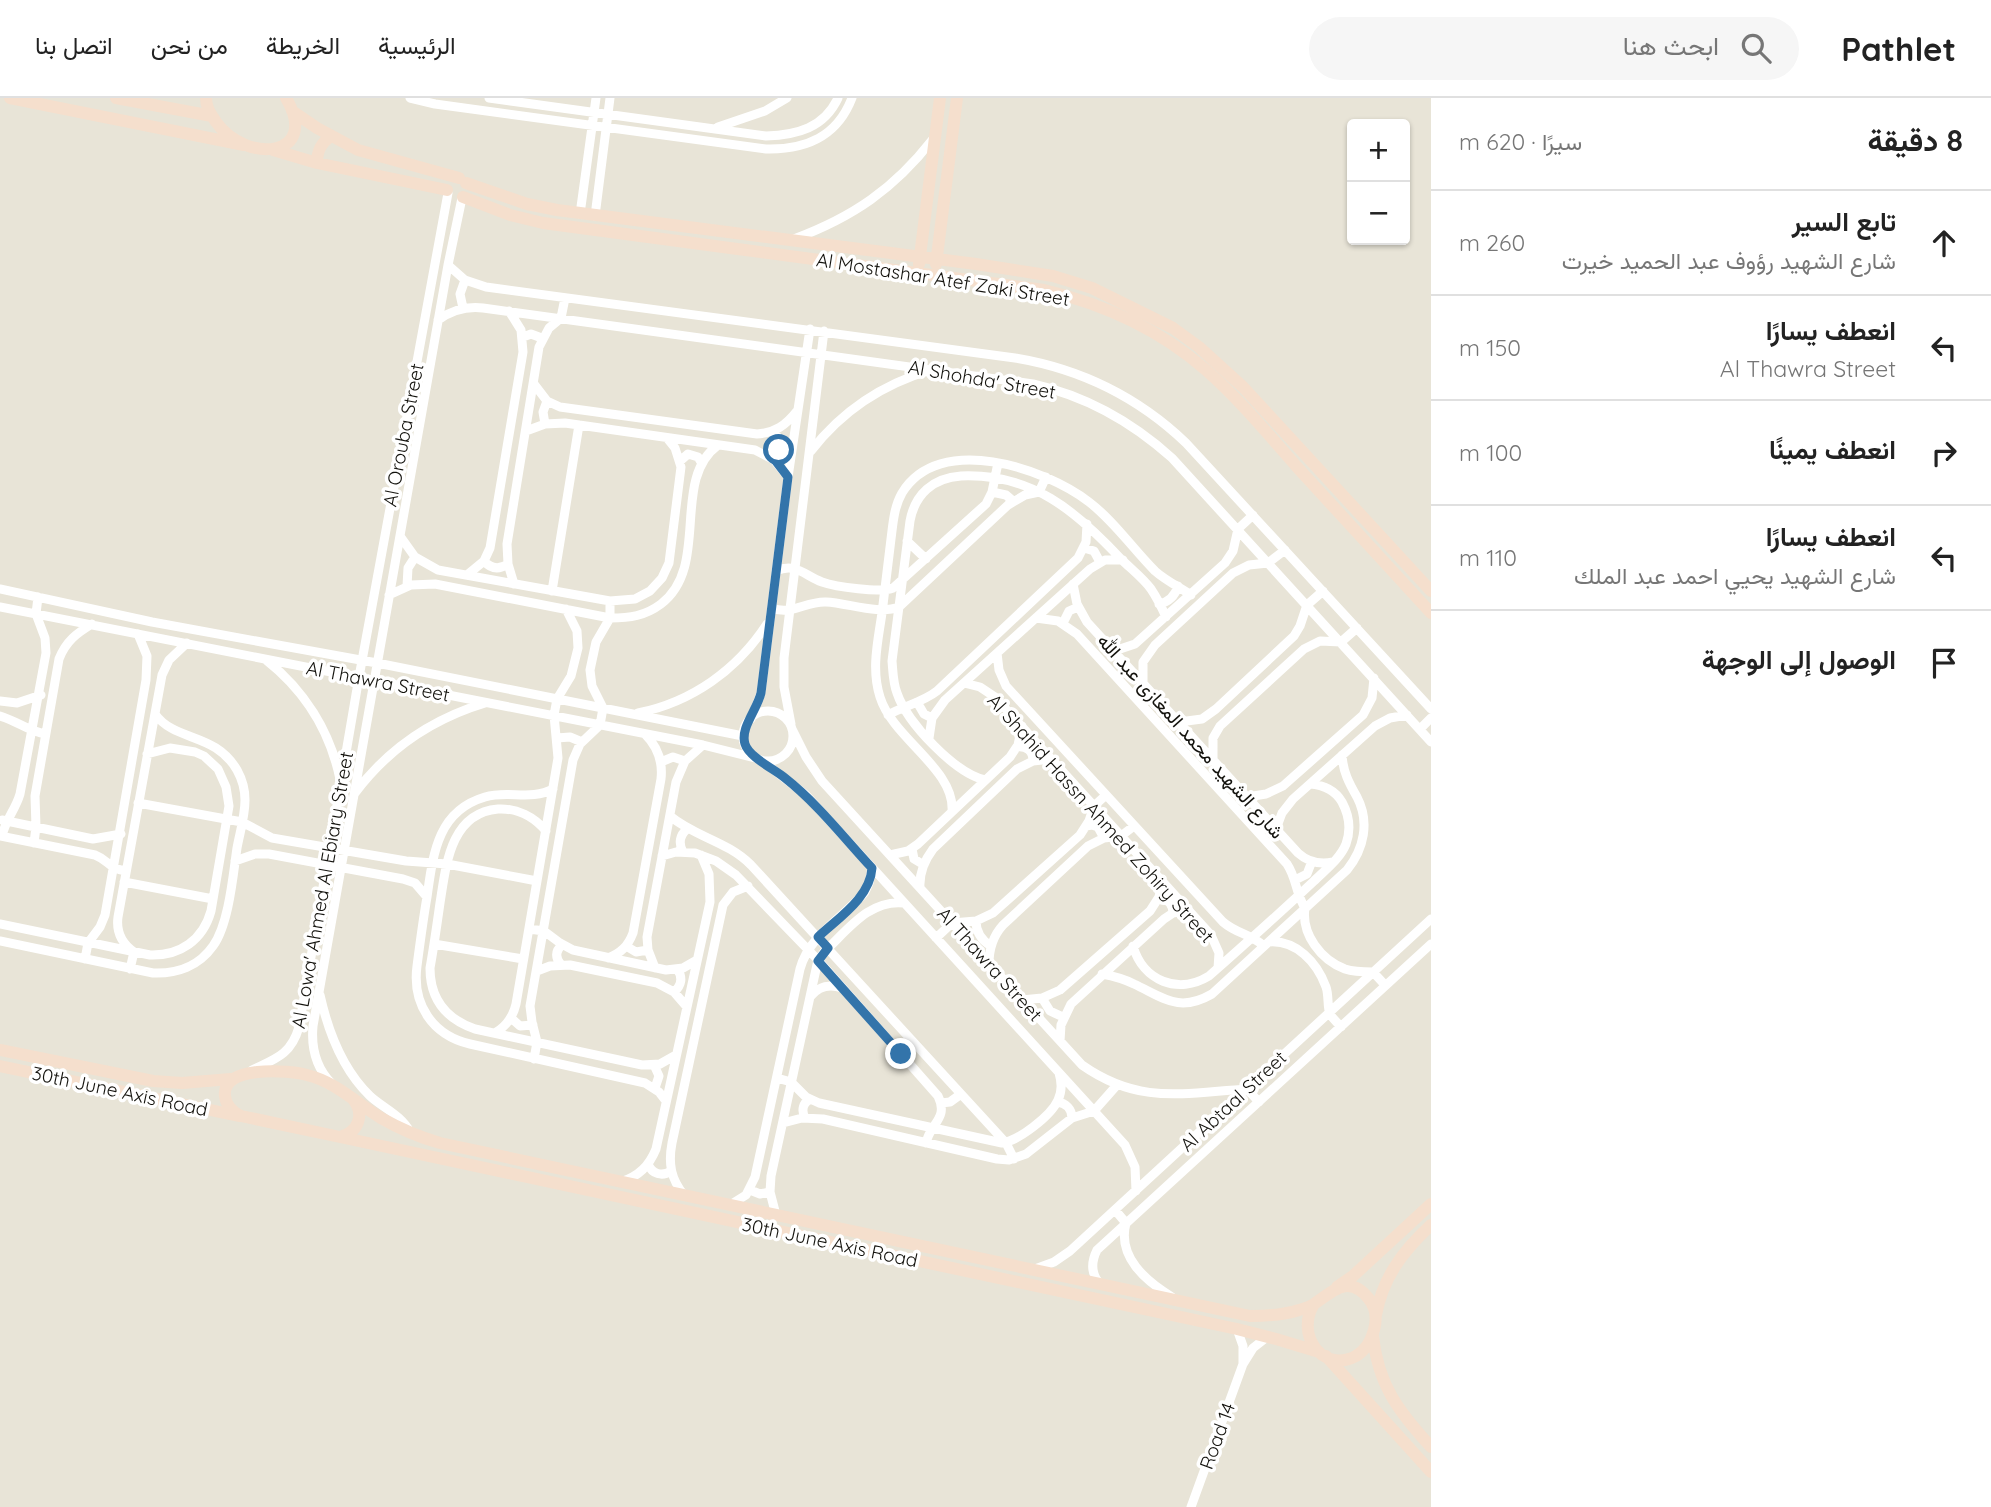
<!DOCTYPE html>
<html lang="ar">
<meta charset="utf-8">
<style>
body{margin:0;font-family:Quicksand,Vazirmatn,sans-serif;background:#f6f6f6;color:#222;direction:rtl}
.controls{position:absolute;right:21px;top:21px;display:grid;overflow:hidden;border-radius:7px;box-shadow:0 2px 5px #0004}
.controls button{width:63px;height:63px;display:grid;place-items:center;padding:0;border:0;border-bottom:2px solid #e0e0e0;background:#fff;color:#222;font:35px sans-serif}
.stop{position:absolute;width:21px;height:21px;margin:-16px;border:5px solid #3374aa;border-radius:50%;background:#fff}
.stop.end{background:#3374aa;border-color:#fff;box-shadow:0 2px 7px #0008}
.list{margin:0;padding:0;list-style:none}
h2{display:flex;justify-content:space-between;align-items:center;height:91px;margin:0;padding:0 28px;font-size:30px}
h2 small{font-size:23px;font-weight:400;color:#767676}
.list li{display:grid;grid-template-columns:46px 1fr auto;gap:21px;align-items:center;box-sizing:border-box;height:105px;padding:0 28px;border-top:2px solid #e0e0e0}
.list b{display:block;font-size:26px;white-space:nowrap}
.list p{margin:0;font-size:23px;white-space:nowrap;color:#767676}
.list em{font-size:23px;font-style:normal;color:#767676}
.icon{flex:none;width:38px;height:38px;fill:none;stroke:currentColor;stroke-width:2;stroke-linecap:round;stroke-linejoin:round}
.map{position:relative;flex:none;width:1431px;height:1409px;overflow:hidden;direction:ltr}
header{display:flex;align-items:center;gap:42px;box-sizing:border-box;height:98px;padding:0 35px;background:#fff;border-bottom:2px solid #e0e0e0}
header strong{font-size:33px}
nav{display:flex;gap:38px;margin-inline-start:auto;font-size:24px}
.search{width:490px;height:63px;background:#f6f6f6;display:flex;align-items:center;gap:18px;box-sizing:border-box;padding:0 24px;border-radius:38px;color:#767676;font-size:26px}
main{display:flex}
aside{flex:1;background:#fff}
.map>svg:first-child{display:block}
</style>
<header>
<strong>Pathlet</strong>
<div class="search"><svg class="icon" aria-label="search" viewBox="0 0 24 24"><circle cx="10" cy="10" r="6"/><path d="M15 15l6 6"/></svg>ابحث هنا</div>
<nav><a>الرئيسية</a><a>الخريطة</a><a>من نحن</a><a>اتصل بنا</a></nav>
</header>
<main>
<aside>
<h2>8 دقيقة<small>سيرًا · 620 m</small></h2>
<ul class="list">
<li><svg class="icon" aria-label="ahead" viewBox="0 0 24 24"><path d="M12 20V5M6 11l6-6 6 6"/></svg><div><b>تابع السير</b><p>شارع الشهيد رؤوف عبد الحميد خيرت</p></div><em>260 m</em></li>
<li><svg class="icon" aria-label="left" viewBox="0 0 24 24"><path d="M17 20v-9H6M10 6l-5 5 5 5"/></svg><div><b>انعطف يسارًا</b><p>Al Thawra Street</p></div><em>150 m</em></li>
<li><svg class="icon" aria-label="right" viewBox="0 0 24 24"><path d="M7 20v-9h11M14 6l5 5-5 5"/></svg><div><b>انعطف يمينًا</b></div><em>100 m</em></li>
<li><svg class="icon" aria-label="left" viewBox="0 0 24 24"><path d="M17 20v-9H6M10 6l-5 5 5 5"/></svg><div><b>انعطف يسارًا</b><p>شارع الشهيد يحيي احمد عبد الملك</p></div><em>110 m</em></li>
<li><svg class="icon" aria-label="arrive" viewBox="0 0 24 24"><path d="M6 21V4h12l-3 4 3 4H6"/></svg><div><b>الوصول إلى الوجهة</b></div></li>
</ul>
</aside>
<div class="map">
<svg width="1431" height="1409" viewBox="0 0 1431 1409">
<rect width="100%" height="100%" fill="#e8e4d7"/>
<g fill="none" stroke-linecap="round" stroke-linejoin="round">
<path stroke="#fff" stroke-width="9" d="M410,0L435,6L766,51C806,52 837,39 852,0
M489,0L766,38C797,37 824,30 838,0
M718,29L765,13L787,0
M580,116L596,0
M595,118L610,0
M794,141C853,119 894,91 933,41
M448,167L465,182L486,189L1015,260C1081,271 1138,299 1186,345L1431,611
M463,210L460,196L465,182
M438,222C452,212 466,208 483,210L1033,286C1086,298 1131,323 1172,360L1431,644
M523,239L531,236L539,239L542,242
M534,286L547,303L560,309L757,336C775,335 786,327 797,313
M545,326L543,314L547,303
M526,333L545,326L565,325L755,352L774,362L788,379
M811,353C842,313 883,286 931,272
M774,362L779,347L775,332
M680,363L688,356L698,359L701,364
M992,394L1006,397L1013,403
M400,438L415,459L438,472L610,503L635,501L650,493L662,480L669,465L681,369L675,350L667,340
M907,443L926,461
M1084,450L1094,453L1100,464
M484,463C491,471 499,472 508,466
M776,473C796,464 805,478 822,484C836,489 881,495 893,490L986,406L992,394L998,365
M467,477L484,463L490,450L523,254L521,232L509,213
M514,486L508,466L507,446L539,249L549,230L561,220L565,200
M1073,486L1077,506L1087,524L1298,755C1308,764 1319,767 1333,764
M407,488L408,470L415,459
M0,491L152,524L377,565L743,638
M552,493L579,327
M389,497L411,487L435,486L610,520C630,520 645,518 661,506C711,468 670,382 718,347
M1159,506C1169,504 1175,498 1178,488
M0,509L703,647L755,660
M772,510C791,518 806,503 826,504C848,505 879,517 899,509L1008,407L1025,397L1039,394L1046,379
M1036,520L1058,523L1077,536L1287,766C1297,781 1295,794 1305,810C1301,836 1321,862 1345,871C1354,874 1364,874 1373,874L1385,887
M1063,525L1069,513L1078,509
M1114,553L1135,546L1225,465L1233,453L1238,431L1253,417
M997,555L999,572L1006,588L1223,824C1237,836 1249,835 1264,848
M266,562C304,592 330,633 340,681
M1143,583V564L1155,547L1233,475L1249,467L1268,465L1285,452
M964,585L980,589L995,599L1211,837L1219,855L1218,870
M0,603L17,605L41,597
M917,604L924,616L932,620
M743 638a25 25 0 1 1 50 0a25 25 0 1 1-50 0Z
M638,615C692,604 737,572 767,526
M888,617C904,608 923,604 937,593L1078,460L1086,444L1087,426
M0,618C17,623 28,633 45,636
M751,621L761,595L788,379L810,231
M1179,624L1202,621L1216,611L1294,538L1300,528L1307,507L1323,493
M791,626L784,589V560L824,233
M792,631L806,659L822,683L1082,967C1139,1007 1182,995 1247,991L1259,1004
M1420,631L1431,620
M557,640L570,639L582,644
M929,640L932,620L945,602L1090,471L1105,462H1123
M1017,649C1027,648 1033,653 1033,663
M1213,661V640L1220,628L1304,551L1320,543L1341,544L1357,530
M761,662L806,697L1125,1047L1135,1069L1136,1093
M661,664L673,659L685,663
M985,682C955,675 907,625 897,595C893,585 893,574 892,563L910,423C915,396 933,380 961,378C1032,375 1076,413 1121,461C1131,471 1143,480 1151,491C1157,500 1162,510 1166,519
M553,691C531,703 508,692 485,699C437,713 433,757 427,799C423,822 420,845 417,868C412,906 432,937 470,946L645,985L659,994L666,1003
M355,695C388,651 432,621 485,605
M1247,699L1266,696L1283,688L1363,617L1372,600L1374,580
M138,705L242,724L272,740L406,763L447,766L537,783
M952,713C955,671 893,641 880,599C871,571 878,543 882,515C885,490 888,466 891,441C893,425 894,409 902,395C939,334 1045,370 1089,404C1114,423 1133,451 1155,473C1165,482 1179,489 1191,497
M670,718C695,739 727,743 751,767L1006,1045L1014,1061
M2,722L93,741L121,736
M1086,728L1092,727L1098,729L1104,740
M1276,731L1282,715L1293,701L1375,628L1390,620L1407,617
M546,733C534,719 517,710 498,711C450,715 446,768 440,805C437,826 434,848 430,870C430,901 446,921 475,931L642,967L660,966L676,957
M0,738L95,757C110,763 107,770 126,773
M2,738C6,720 15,713 20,696L46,555L45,540L36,516L38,499
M34,745L36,729L35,698L59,561C66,543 77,535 92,526
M912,751L914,761L924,767
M683,754C678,745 680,737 687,731
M890,757L908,753L918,746L1010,659L1018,647L1022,628
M662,758L676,754L695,755L716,763L736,777L818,862L938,998C949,1021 930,1025 926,1045
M235,763L255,756H269L403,781L415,785L427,799
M1295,782L1307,776L1312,763
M124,784L213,801
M920,790C919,775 924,763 933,751L1017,671L1033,663L1051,661
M1159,799C1168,801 1173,806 1173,815
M976,823C976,834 981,842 991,848
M0,826L150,857C180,858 203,842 211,813L229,708L226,689L218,671L204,658L195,654L170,650L147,656
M529,831L544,833L560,845L573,852L666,872L683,870L697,862
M936,840L952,825L976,823L993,815L1080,737L1089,723L1094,708L1106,697
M0,843L153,875C177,876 199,868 213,848C229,826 233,777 237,750C240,734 245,718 245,702C245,691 242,681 237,672C215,634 175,644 155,616
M1269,844C1296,842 1317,864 1326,889C1329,897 1327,909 1330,916C1332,920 1338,925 1341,929
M434,846L523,861
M626,848L636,854L648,852
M1133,848C1143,883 1178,897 1209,878C1244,847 1280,815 1314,783C1325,772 1340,761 1346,746C1351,732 1349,717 1342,704C1335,692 1324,687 1310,686
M608,860C621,855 628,848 633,835L661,681C663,663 658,649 645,636
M85,861L88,845L100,829L105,817L146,582L147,558L138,536
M989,866C989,851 993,838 1003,827L1088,748L1104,740L1121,738L1134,728
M561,867C555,860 555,853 562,847
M655,870L648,852L647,839L676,684L685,663L703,647
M130,871L134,854C121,845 116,834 118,819L162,577L169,562L187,545
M537,873L550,868L570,867L657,885L674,894L687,909
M1102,876C1113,878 1124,881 1134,886C1164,900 1179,915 1212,896L1347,772C1364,751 1370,724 1357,699C1349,685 1343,674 1342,657
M674,894C682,887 683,879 677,871
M320,897C328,933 343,972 370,998C383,1010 401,1017 410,1034
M811,898C819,888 830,886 842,890
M1042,900L1050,913L1063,919
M1022,902L1042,900L1060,892L1150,813L1159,799L1162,783
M511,920L520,928L533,927
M495,935C507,928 513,919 516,906L558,660L554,617L557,601L571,578L578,550L577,533L566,511
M1060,943L1061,927L1071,906L1164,821L1173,815L1188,812
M534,961L537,944L532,924L530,908L573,662L580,646L600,627L603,610L592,588L590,572L596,544L610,520V503
M654,967L659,978L655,990
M252,972C275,961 291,957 299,929L359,579L448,95
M777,980L791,984L806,999L819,1005L1002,1045C1018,1043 1051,1018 1058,1002C1062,994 1062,985 1059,975
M332,986C316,970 311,950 313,928L448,167L462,100
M1057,1004C1066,1005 1072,1011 1072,1020
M941,1005L950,1004L961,996
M805,1020C801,1012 803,1005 810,1001
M783,1025L802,1020L823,1021L997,1061L1009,1062L1026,1056L1072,1020L1094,1013L1117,987
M648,1066C652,1076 662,1079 671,1073
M621,1084C639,1078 649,1068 656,1051L710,804L709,776L701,757
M750,1092L760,1096L770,1094
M684,1097C671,1081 668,1066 672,1045L723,807L733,794L748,788
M730,1107L746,1097L755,1079L800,871C809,837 843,820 865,794L869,785L872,770
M1115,1112L1126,1125C1117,1159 1146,1183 1172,1199
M776,1117L770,1094L771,1078L818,862L824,854C847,833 869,801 904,805
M1035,1171L1054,1164L1070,1153L1431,821
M1100,1186C1091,1176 1091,1164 1097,1152L1431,846
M1237,1231L1243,1248V1265
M1191,1409L1243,1266L1253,1250L1267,1239"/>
<path stroke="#f5dfcd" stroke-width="12" d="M10,0L244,47
M116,0L212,18
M206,0C206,10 211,16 216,24C247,67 321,59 286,0
M292,13L317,30L358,52L459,80
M273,52L317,65L447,92
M317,65C317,53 321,45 331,38
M466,85L527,106L557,112L976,166L1053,178L1092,190L1173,230L1199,249L1243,289L1431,493
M463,99L510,117L543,125L1044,192C1104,206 1159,231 1206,272C1239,301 1268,336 1297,369C1342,418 1386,466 1431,515
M919,166L940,0
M936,166L957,0
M0,952L153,983L182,985L231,981
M0,968L239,1018
M353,1001C365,1016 359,1034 340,1039L241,1018C233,1014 226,1008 225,998C221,967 288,972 307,977C336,984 356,1005 381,1020C400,1031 419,1039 440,1045L1250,1218C1267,1218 1283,1217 1299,1212C1303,1211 1310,1209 1314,1206C1332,1194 1349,1175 1369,1201C1377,1211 1377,1221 1374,1232C1371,1243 1366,1252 1356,1258C1322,1276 1295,1236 1314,1206
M340,1039L1237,1231L1276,1241L1319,1254
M1337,1189L1353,1178L1431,1106
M1376,1217C1383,1179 1403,1153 1431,1127
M1373,1238C1378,1287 1399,1314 1431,1349
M1326,1258L1431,1374"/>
</g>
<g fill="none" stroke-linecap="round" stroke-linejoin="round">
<path stroke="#3374aa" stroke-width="9" d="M779,352L775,362L788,379L761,595C757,612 740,630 745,646C749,659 774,671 785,680C818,706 844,740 872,770C870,800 838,820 818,839L828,850L818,863L901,956"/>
</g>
<g text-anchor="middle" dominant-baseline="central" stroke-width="7" stroke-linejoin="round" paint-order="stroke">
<g font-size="19" fill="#13120d" stroke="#fff">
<text transform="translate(943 181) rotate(9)">Al Mostashar Atef Zaki Street</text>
<text transform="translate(982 281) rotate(10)">Al Shohda' Street</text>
<text transform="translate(403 337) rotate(-79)">Al Orouba Street</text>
<text transform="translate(378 583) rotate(11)">Al Thawra Street</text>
<text transform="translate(1191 638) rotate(48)">شارع الشهيد محمد المغازى عبد الله</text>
<text transform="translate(1101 720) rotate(48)">Al Shahid Hassn Ahmed Zohiry Street</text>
<text transform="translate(322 792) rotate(-80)">Al Lowa' Ahmed Al Ebiary Street</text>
<text transform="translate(990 866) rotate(48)">Al Thawra Street</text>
<text transform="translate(120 993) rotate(12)">30th June Axis Road</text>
<text transform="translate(1233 1003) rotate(-43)">Al Abtaal Street</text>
<text transform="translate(830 1144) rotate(12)">30th June Axis Road</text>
<text transform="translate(1217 1338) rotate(-70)">Road 14</text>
</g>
</g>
</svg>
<div class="controls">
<button>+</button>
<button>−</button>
</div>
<div class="stop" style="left:779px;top:352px"></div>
<div class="stop end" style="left:901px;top:956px"></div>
</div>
</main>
